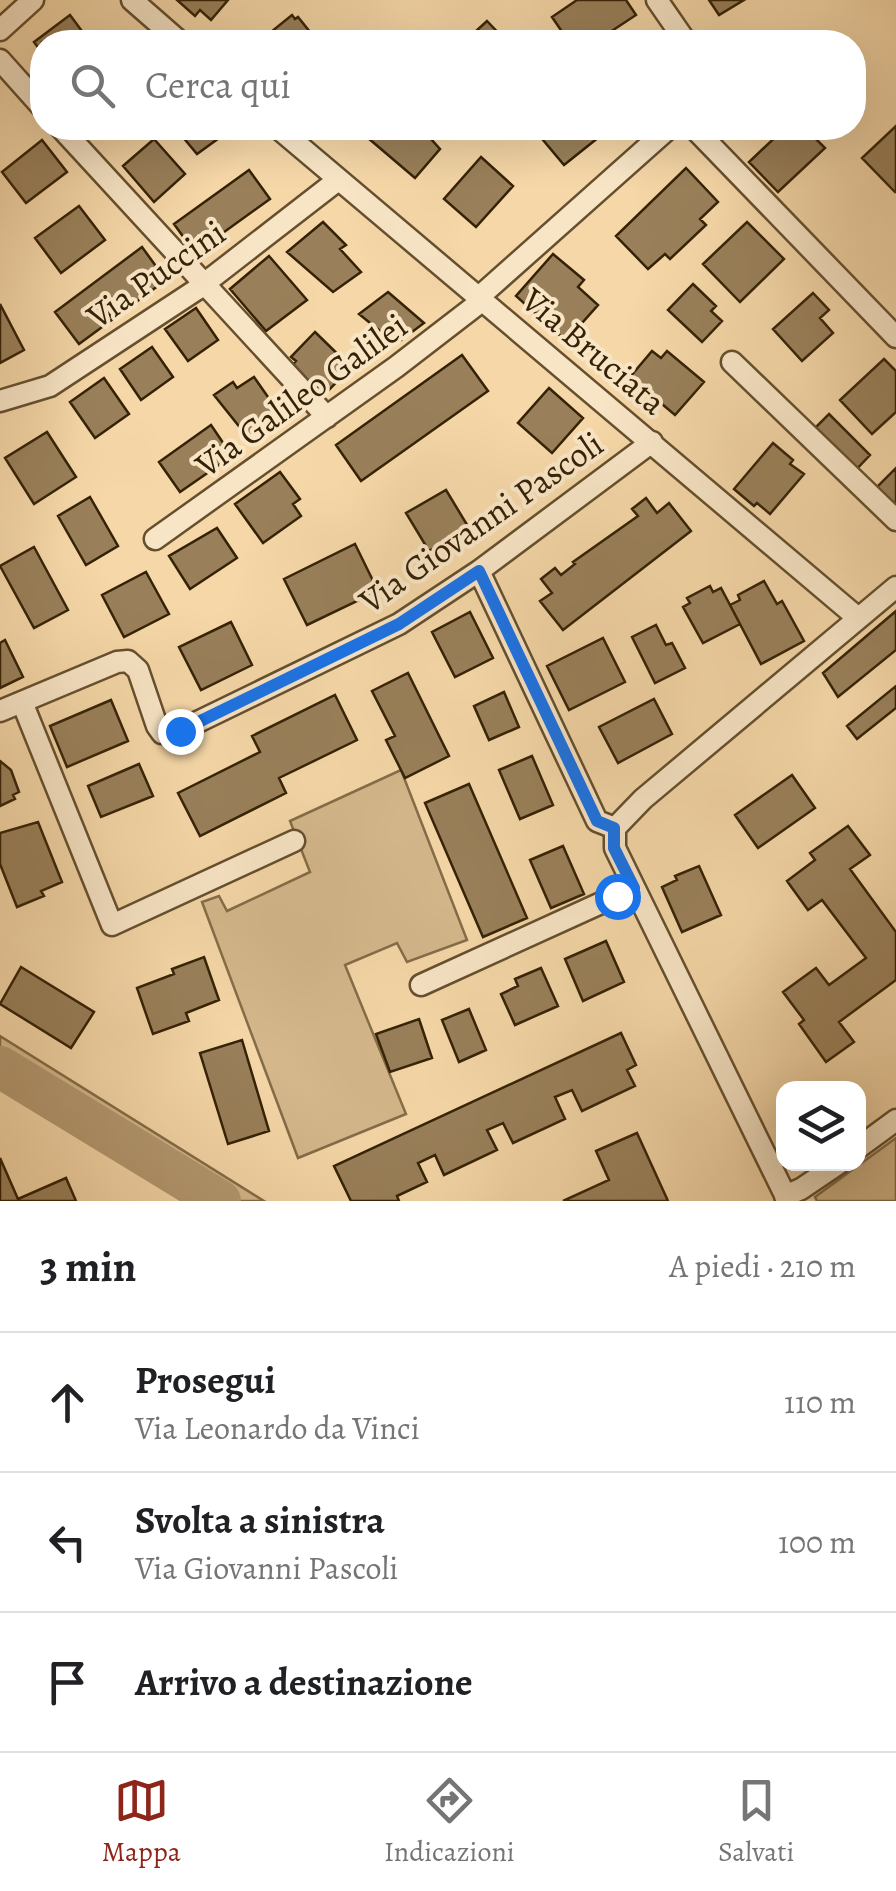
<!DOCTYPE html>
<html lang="it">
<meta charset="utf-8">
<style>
body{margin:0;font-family:Alegreya,serif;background:#f6f6f6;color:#202124}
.controls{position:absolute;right:30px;bottom:30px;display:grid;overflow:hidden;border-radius:20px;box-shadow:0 10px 40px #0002}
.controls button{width:90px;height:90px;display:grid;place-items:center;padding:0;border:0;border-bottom:2px solid #e0e0e0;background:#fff;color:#202124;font:50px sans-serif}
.stop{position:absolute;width:30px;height:30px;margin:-22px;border:8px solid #1a73e8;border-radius:50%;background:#fff}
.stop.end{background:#1a73e8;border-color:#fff;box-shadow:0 2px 10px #0008}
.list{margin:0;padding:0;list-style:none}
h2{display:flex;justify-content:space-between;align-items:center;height:130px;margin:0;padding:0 40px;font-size:42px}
h2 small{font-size:32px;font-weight:400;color:#757577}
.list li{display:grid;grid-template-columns:65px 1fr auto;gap:30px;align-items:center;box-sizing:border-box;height:140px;padding:0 40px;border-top:2px solid #e0e0e0}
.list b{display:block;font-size:38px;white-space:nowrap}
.list p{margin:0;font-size:32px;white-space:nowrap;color:#757577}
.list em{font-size:32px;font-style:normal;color:#757577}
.icon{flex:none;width:55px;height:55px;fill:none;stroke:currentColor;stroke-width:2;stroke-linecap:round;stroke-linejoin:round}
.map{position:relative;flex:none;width:896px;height:1201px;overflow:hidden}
.search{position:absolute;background:#fff;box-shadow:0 10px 40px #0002;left:30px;right:30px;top:30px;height:110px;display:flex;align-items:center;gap:25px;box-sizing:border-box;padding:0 35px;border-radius:40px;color:#757577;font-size:38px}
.sheet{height:550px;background:#fff}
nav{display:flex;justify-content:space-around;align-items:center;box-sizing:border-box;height:140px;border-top:2px solid #e0e0e0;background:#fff;font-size:28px;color:#757577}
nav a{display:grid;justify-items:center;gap:5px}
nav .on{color:#8f2418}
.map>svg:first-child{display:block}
</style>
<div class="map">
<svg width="896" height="1201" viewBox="0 0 896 1201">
<rect width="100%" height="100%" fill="#f5d7a8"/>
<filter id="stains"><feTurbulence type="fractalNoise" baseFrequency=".002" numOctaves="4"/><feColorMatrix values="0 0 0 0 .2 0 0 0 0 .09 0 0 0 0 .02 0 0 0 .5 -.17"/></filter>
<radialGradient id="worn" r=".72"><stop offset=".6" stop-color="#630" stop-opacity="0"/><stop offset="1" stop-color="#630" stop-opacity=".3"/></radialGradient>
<path fill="#d4b88c" stroke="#846d49" stroke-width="2.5" d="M401,770L467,940L407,962L397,943L345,965L406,1114L298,1158L202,902L219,896L227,911L310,872L290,821Z
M0,1036L264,1201H185L0,1087Z
M896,1138V1201H817L815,1197Z"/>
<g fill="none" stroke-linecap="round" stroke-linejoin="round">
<path stroke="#b49971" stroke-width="42" d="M0,1067L220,1201"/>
</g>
<path fill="#99805a" stroke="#352206" stroke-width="2.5" d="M177,0H228L211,20L200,10L195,16Z
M577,0H626L636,15L595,42H569L552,17Z
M709,0H744L719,15Z
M70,15L90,42H42V53L34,42Z
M292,15L295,19L298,17L318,42H263L261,40Z
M487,21L507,42H464Z
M854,71L863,81L854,91Z
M896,126V191L895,192L862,158Z
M88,128H110L97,138Z
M179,128H228L230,130L197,154L182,136L184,134Z
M364,128H421L440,149L415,178L361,132Z
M533,128H591L599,137L564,165Z
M728,128H750L738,138Z
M785,128H794L801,134L806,129L825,148L778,192L749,162Z
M154,139L185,174L154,202L123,166Z
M42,140L67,172L26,203L2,172Z
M481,157L513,186L476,227L444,199Z
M686,168L718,202L700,219L706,225L670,259L665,254L648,269L616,236Z
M249,170L270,199L195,253L174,224Z
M79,206L105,240L61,273L35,238Z
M323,222L346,245L340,249L361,272L333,292L287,252Z
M747,222L784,259L740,302L703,264Z
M142,247L166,280L132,305L124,294L104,308L113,319L79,344L55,312Z
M553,254L584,280L578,287L598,305L566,341L516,296Z
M269,256L307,300L266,331L230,289Z
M693,284L716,306L711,311L722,321L702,342L668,310Z
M388,292L424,323L396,344L359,314Z
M813,293L829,310L820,318L833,333L802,361L773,329Z
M0,304L24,350L0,363Z
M196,308L218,340L188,361L165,329Z
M315,332L351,367L326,393L319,386L312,393L288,370L296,361L291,357Z
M152,347L173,377L141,400L120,369Z
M652,351L661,358L667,351L704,382L675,415L630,377Z
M462,355L488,391L361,481L336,445Z
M884,359L896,371V412L872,434L840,400Z
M254,377L282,417L250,440L214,395L233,382L237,388Z
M104,378L129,414L95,438L70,402Z
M549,388L583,418L552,453L518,423Z
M829,414L870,455L852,474L811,432Z
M211,425L232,456L180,492L159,462Z
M47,432L76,477L34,504L5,458Z
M773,443L793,460L790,464L804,474L770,514L757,503L754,506L734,489Z
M896,468V516L872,492Z
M280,472L300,499L293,504L301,516L263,543L235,504Z
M446,490L469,528L429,551L406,513Z
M90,497L118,546L86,565L58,516Z
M646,498L657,513L669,503L691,531L563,630L540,601L552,593L541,579L555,568L561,575L575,564L573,562L638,516L632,509Z
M217,528L237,558L190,589L169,556Z
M355,544L378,591L307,625L284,579Z
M34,547L68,610L34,628L0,566Z
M146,572L169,614L124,637L102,595Z
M764,581L777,604L782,601L804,641L761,664L730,605L740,600L738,595Z
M710,586L713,592L721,588L740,624L703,643L683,607L690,603L687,598Z
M896,611V650L838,697L823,673Z
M470,612L493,658L455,677L432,632Z
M231,622L252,665L201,690L179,647Z
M656,625L666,645L672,643L685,668L655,683L632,637Z
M603,638L625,682L569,710L547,666Z
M5,640L23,677L0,688V643Z
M408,673L449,756L405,778L386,740L395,736L372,691Z
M896,686V708L857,739L847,726Z
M504,692L519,727L489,740L474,706Z
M335,695L357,740L279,778L286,793L200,836L178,793L260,752L252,736Z
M654,699L672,734L618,763L599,727Z
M111,700L128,741L67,767L50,726Z
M532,756L553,805L520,819L499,770Z
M0,761L11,770L19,792L13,795L15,799L0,806Z
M139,764L153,796L101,817L88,786Z
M792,775L815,808L758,848L735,815Z
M469,784L527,918L483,937L425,803Z
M38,822L62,882L41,891L44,896L17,907L0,864V833Z
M848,826L870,855L850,869L896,932V980L839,1022L854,1042L826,1062L799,1024L804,1020L783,992L816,968L829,985L866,958L822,900L808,910L787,881L815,860L810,853Z
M563,846L584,894L551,908L530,860Z
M699,866L721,915L682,932L662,887L677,880L675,876Z
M606,941L624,982L583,1001L565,959Z
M204,957L219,1000L186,1013L189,1021L153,1034L137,988L174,974L172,969Z
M21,967L94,1012L71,1048L0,1004Z
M541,968L558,1006L515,1025L501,994L518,986L515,979Z
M469,1009L486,1050L459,1062L442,1020Z
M419,1019L432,1058L390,1072L376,1034Z
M621,1033L636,1065L627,1070L635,1086L582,1111L572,1090L555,1097L565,1119L513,1143L503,1123L487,1130L497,1150L444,1175L435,1155L418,1163L427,1182L397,1196L399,1201H351L334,1166Z
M242,1040L269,1131L228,1144L200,1053Z
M637,1133L668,1201H563L609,1180L596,1151Z
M0,1158L18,1199L66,1178L76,1201H0Z"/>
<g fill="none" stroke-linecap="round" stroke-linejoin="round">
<defs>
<path id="street" d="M132,0L180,42
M657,0L686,42
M0,30L33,0
M0,60L42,107
M61,128L327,417
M278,128L858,618
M694,128L896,337
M479,297L669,128
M732,362L896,520
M0,401L50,386L196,290L338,180
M155,539L396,367L483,300
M479,571L597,821L615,828
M22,702L112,925L294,841
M0,711L117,662L128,661L138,670L157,726L162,733L179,731L399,624L479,571L652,442
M615,828V848L788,1201
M615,828L643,799L896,587
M421,985L634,888
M858,1148L896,1120
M785,1196L801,1189L838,1164"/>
</defs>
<use href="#street" stroke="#654f2e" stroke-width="25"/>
<use href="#street" stroke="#f8e5c6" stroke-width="20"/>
</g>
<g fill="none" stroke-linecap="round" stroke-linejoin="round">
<path stroke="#1a73e8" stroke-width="12" d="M180,731L399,624L479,571L597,821L614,828V848L634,888L617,896"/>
</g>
<g text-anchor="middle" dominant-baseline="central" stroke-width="8" stroke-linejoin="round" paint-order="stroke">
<g font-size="35" fill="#352206" stroke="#f8e5c6">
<text transform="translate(156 274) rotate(-35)">Via Puccini</text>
<text transform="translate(594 351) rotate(40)">Via Bruciata</text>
<text transform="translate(301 395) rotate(-36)">Via Galileo Galilei</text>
<text transform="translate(481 522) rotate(-35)">Via Giovanni Pascoli</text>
</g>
</g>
<rect width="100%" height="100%" filter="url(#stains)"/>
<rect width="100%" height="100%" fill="url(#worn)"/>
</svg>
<div class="controls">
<button><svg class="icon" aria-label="layers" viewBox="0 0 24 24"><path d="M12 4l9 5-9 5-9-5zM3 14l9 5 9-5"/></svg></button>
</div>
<div class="stop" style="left:617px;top:896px"></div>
<div class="stop end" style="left:180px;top:731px"></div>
<div class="search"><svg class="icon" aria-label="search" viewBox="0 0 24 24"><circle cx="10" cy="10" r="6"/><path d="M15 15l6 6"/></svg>Cerca qui</div>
</div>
<section class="sheet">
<h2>3 min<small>A piedi · 210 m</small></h2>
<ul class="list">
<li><svg class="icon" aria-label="ahead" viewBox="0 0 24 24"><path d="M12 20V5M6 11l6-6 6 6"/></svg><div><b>Prosegui</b><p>Via Leonardo da Vinci</p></div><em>110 m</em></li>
<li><svg class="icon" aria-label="left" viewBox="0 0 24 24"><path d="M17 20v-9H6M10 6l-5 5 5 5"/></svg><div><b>Svolta a sinistra</b><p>Via Giovanni Pascoli</p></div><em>100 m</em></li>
<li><svg class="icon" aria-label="arrive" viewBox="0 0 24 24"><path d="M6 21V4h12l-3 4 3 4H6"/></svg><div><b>Arrivo a destinazione</b></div></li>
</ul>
</section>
<nav>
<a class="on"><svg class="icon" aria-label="map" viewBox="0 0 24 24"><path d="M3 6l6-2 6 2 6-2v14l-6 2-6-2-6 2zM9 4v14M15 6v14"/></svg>Mappa</a>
<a><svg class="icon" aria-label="directions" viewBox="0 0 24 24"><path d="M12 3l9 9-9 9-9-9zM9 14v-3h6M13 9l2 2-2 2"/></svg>Indicazioni</a>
<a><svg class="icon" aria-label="saved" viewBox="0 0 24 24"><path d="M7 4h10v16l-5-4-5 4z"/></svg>Salvati</a>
</nav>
